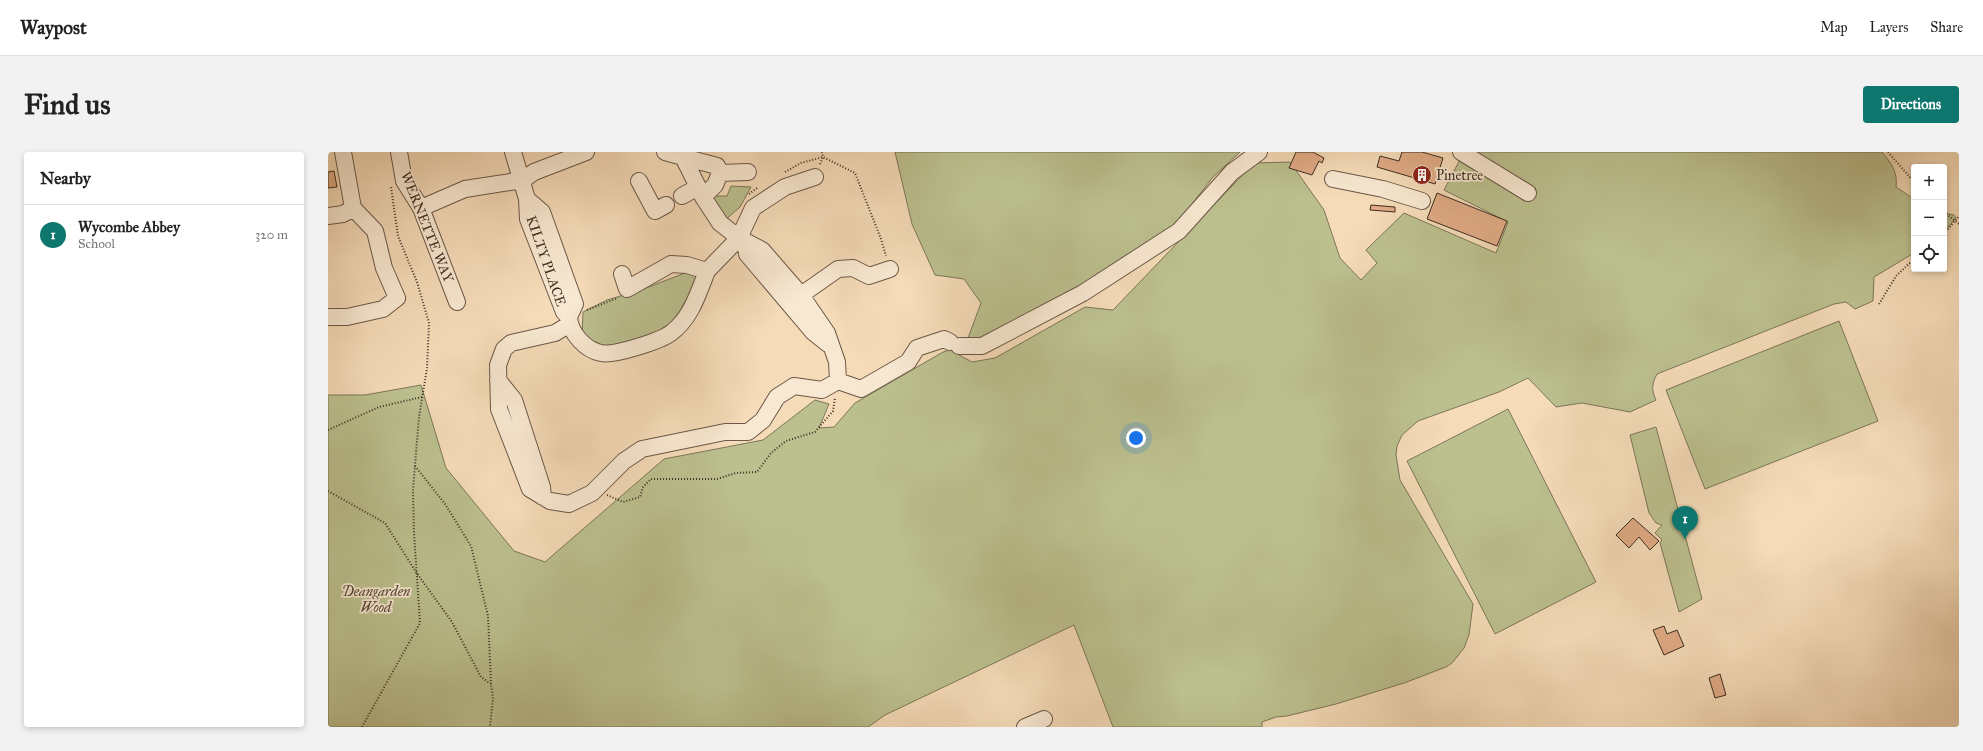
<!DOCTYPE html>
<meta charset="utf-8">
<style>
body{margin:0;font-family:"IM FELL Great Primer",serif;background:#f2f2f2;color:#222}
.controls{position:absolute;right:12px;top:12px;display:grid;overflow:hidden;border-radius:4px;box-shadow:0 2px 6px #0003}
.controls button{width:36px;height:36px;display:grid;place-items:center;padding:0;border:0;border-bottom:1px solid #e0e0e0;background:#fff;color:#222;font:20px sans-serif}
.you{position:absolute;left:808px;top:286px;width:14px;height:14px;margin:-10px;border:3px solid #fff;border-radius:50%;background:#1a73e8;box-shadow:0 0 0 6px #1a73e833}
.badge{display:grid;place-items:center;width:26px;height:26px;border-radius:50%;background:#0f766e;color:#fff;font-size:13px;font-weight:700}
.pin{position:absolute;translate:-50% -33px;filter:drop-shadow(0 1px 2px #0008)}
.pin::after{content:'';position:absolute;top:21px;width:14px;height:12px;background:inherit;clip-path:polygon(0 0,100% 0,50% 100%)}
.list{margin:0;padding:0;list-style:none}
h2{display:flex;justify-content:space-between;align-items:center;height:52px;margin:0;padding:0 16px;font-size:17px}
h2 small{font-size:13px;font-weight:400;color:#767676}
.list li{display:grid;grid-template-columns:26px 1fr auto;gap:12px;align-items:center;box-sizing:border-box;height:60px;padding:0 16px;border-top:1px solid #e0e0e0}
.list b{display:block;font-size:15px;white-space:nowrap}
.list p{margin:0;font-size:13px;white-space:nowrap;color:#767676}
.list em{font-size:13px;font-style:normal;color:#767676}
.icon{flex:none;width:22px;height:22px;fill:none;stroke:currentColor;stroke-width:2;stroke-linecap:round;stroke-linejoin:round}
.map{position:relative;flex:none;width:1631px;height:575px;overflow:hidden;border-radius:4px}
header{display:flex;align-items:center;gap:24px;box-sizing:border-box;height:56px;padding:0 20px;background:#fff;border-bottom:1px solid #e0e0e0}
header strong{font-size:19px}
nav{display:flex;gap:22px;margin-inline-start:auto;font-size:14px}
.intro{display:flex;align-items:center;justify-content:space-between;box-sizing:border-box;height:96px;padding:0 24px}
h1{margin:0;font-size:28px}
.button{padding:10px 18px;border-radius:4px;background:#0f766e;color:#fff;font-size:14px;font-weight:700}
main{display:flex;gap:24px;padding:0 24px}
aside{flex:1;background:#fff;border-radius:4px;box-shadow:0 2px 6px #0003}
.map>svg:first-child{display:block}
</style>
<header>
<strong>Waypost</strong>
<nav><a>Map</a><a>Layers</a><a>Share</a></nav>
</header>
<div class="intro"><h1>Find us</h1><a class="button">Directions</a></div>
<main>
<aside>
<h2>Nearby<small></small></h2>
<ul class="list">
<li><span class="badge">1</span><div><b>Wycombe Abbey</b><p>School</p></div><em>320 m</em></li>
</ul>
</aside>
<div class="map">
<svg width="1631" height="575" viewBox="0 0 1631 575">
<rect width="100%" height="100%" fill="#f5dbb8"/>
<filter id="stains"><feTurbulence type="fractalNoise" baseFrequency=".005" numOctaves="4"/><feColorMatrix values="0 0 0 0 .2 0 0 0 0 .09 0 0 0 0 .02 0 0 0 .5 -.17"/></filter>
<radialGradient id="worn" r=".72"><stop offset=".6" stop-color="#630" stop-opacity="0"/><stop offset="1" stop-color="#630" stop-opacity=".3"/></radialGradient>
<path fill="#bcc08f" stroke="#7c7658" d="M567,0H912L885,25L843,79L780,118L657,188L640,186L653,151L636,127L607,123L584,72Z
M1136,0H1554C1563,11 1570,20 1568,35L1586,47V101L1546,125L1545,149L1527,157L1518,150L1506,152L1329,222C1324,232 1323,237 1328,248L1302,260L1254,251L1228,255L1200,226L1171,240L1090,269L1074,283L1069,294L1068,303L1072,328L1145,452L1141,483L1136,496L1124,511L1118,515L1076,531L1008,552L959,564L948,565L934,570V575H785L746,473L557,563L540,575H0V243H37L93,233L118,316L186,399L217,410L336,307L435,288L487,248L501,252L491,276L506,275L527,251L615,200L622,198L644,210L667,206L757,155L785,158L926,11L962,10L996,58L1012,106L1033,128L1049,111L1038,98L1076,61L1168,101L1180,70L1116,38Z
M403,34L423,35L412,55L396,69L384,46L386,44H399Z
M1616,61L1626,63L1628,66L1616,80Z
M362,119L370,126L361,150L356,151L352,159L353,163L347,171C336,174 332,176 327,186L276,198L272,192L254,184L255,160L279,148L313,138Z
M1511,169L1550,269L1377,337L1338,238Z
M1180,257L1268,430L1167,482L1079,309Z
M1328,275L1374,447L1351,460L1332,391L1334,388L1327,381L1334,373L1328,371L1321,361L1302,283Z"/>
<path fill="#e0ab85" stroke="#3d2d22" d="M968,0H985L996,6L994,11L991,9L984,23L961,16Z
M1074,0H1094L1115,6L1107,32L1049,15L1052,4L1071,9Z
M6,19L9,35L0,36V20Z
M1109,41L1179,69L1169,94L1099,67Z
M1043,53L1067,55V60L1042,58Z
M1305,366L1331,389L1322,398L1311,385L1301,396L1288,383Z
M1336,474L1339,482L1349,478L1356,494L1336,503L1325,478Z
M1392,522L1398,543L1387,546L1381,526Z"/>
<g fill="none" stroke-linecap="round" stroke-linejoin="round">
<defs>
<path id="minor" d="M15,0L25,56
M71,0L76,29L93,56L129,150
M185,0L199,47L200,67L236,160L241,165C242,181 257,198 273,201C286,204 332,189 343,181C363,166 370,142 379,119
M1133,0L1200,41
M355,5L389,14L392,21L387,33L375,45
M392,21L420,20
M1005,27L1055,37L1094,49
M311,29L327,59L338,53
M354,44L370,35
M199,47L214,60L247,152L241,165
M93,56L137,37L195,28L206,20L258,0
M0,64L15,62L25,56
M417,89L419,102L485,180L500,192
M294,122L299,137L343,112L359,113L379,119L411,86L392,71L375,45L355,5L337,0
M473,143L510,117L525,116L541,124L562,117
M0,165H19L55,157L69,146L56,116L47,79L25,56
M242,172L227,181L183,191L176,197L170,213L171,257L202,337L222,349L241,352L264,341L296,309L314,297L397,280H420L435,268L449,245L466,234L494,238L510,229L509,210L499,181L473,143L434,98L411,86L425,56L457,35L487,25
M631,194H654L755,141L851,79L904,20L931,0
M170,228L186,248L214,335L215,345
M510,229L533,237L580,210L589,196L616,187L622,190
M697,575L716,567"/>
</defs>
<use href="#minor" stroke="#6b5848" stroke-width="18"/>
<path stroke="#3d2d22" stroke-width="2" stroke-dasharray="1 2" stroke-linecap="butt" d="M1560,0L1586,30
M492,12L495,5L494,0
M457,20L473,11L495,5L527,21L553,87L558,104
M421,42L429,36
M1616,60L1631,72
M1616,82L1631,64
M1551,152L1568,124L1586,107
M259,158L290,146
M0,278L51,255L94,245
M87,314L117,352L143,394L160,464L163,532
M0,339L57,371L88,420L124,470L153,525L163,532L165,546L162,575
M279,343L295,350L312,345L315,335L323,327H389L408,321L429,320L443,301L458,289L487,280L505,259L507,246
M34,575L92,471L86,381L85,338L91,265L99,216L101,171L89,130L70,84L63,35"/>
<use href="#minor" stroke="#f8e8d1" stroke-width="16"/>
</g>
<defs>
<symbol id="building-disc" viewBox="-11 -11 22 22"><circle r="9.5" fill="#8f2418" stroke="#f8e8d1"/><path d="M-4-6H4V6H1V3H-1V6H-4ZM-2.5-4.3h1.7v1.8h-1.7ZM.8-4.3h1.7v1.8H.8ZM-2.5-1h1.7V.8h-1.7ZM.8-1h1.7V.8H.8Z" fill="#fff"/></symbol>
</defs>
<g fill-rule="evenodd">
<use href="#building-disc" x="1083" y="12" width="22" height="22"/>
</g>
<g text-anchor="middle" dominant-baseline="central" stroke-width="3.5" stroke-linejoin="round" paint-order="stroke">
<g font-size="14" fill="#3d2d22" stroke="#f8e8d1" text-anchor="start">
<text x="1108" y="23">Pinetree</text>
</g>
<g font-size="14" fill="#3d2d22" stroke="#f8e8d1">
<text transform="translate(99 75) rotate(68)">WERNETTE WAY</text>
<text transform="translate(218 109) rotate(71)">KILTY PLACE</text>
</g>
<g font-size="14" font-style="italic" fill="#564a38" stroke="#f8e8d1">
<text x="48" y="439">Deangarden<tspan x="48" dy="16">Wood</tspan></text>
</g>
</g>
<rect width="100%" height="100%" filter="url(#stains)"/>
<rect width="100%" height="100%" fill="url(#worn)"/>
</svg>
<div class="controls">
<button>+</button>
<button>−</button>
<button><svg class="icon" aria-label="locate" viewBox="0 0 24 24"><circle cx="12" cy="12" r="6"/><path d="M12 2v4M12 18v4M2 12h4M18 12h4"/></svg></button>
</div>
<div class="you"></div>
<div class="pin badge" style="left:1357px;top:387px">1</div>
</div>
</main>
